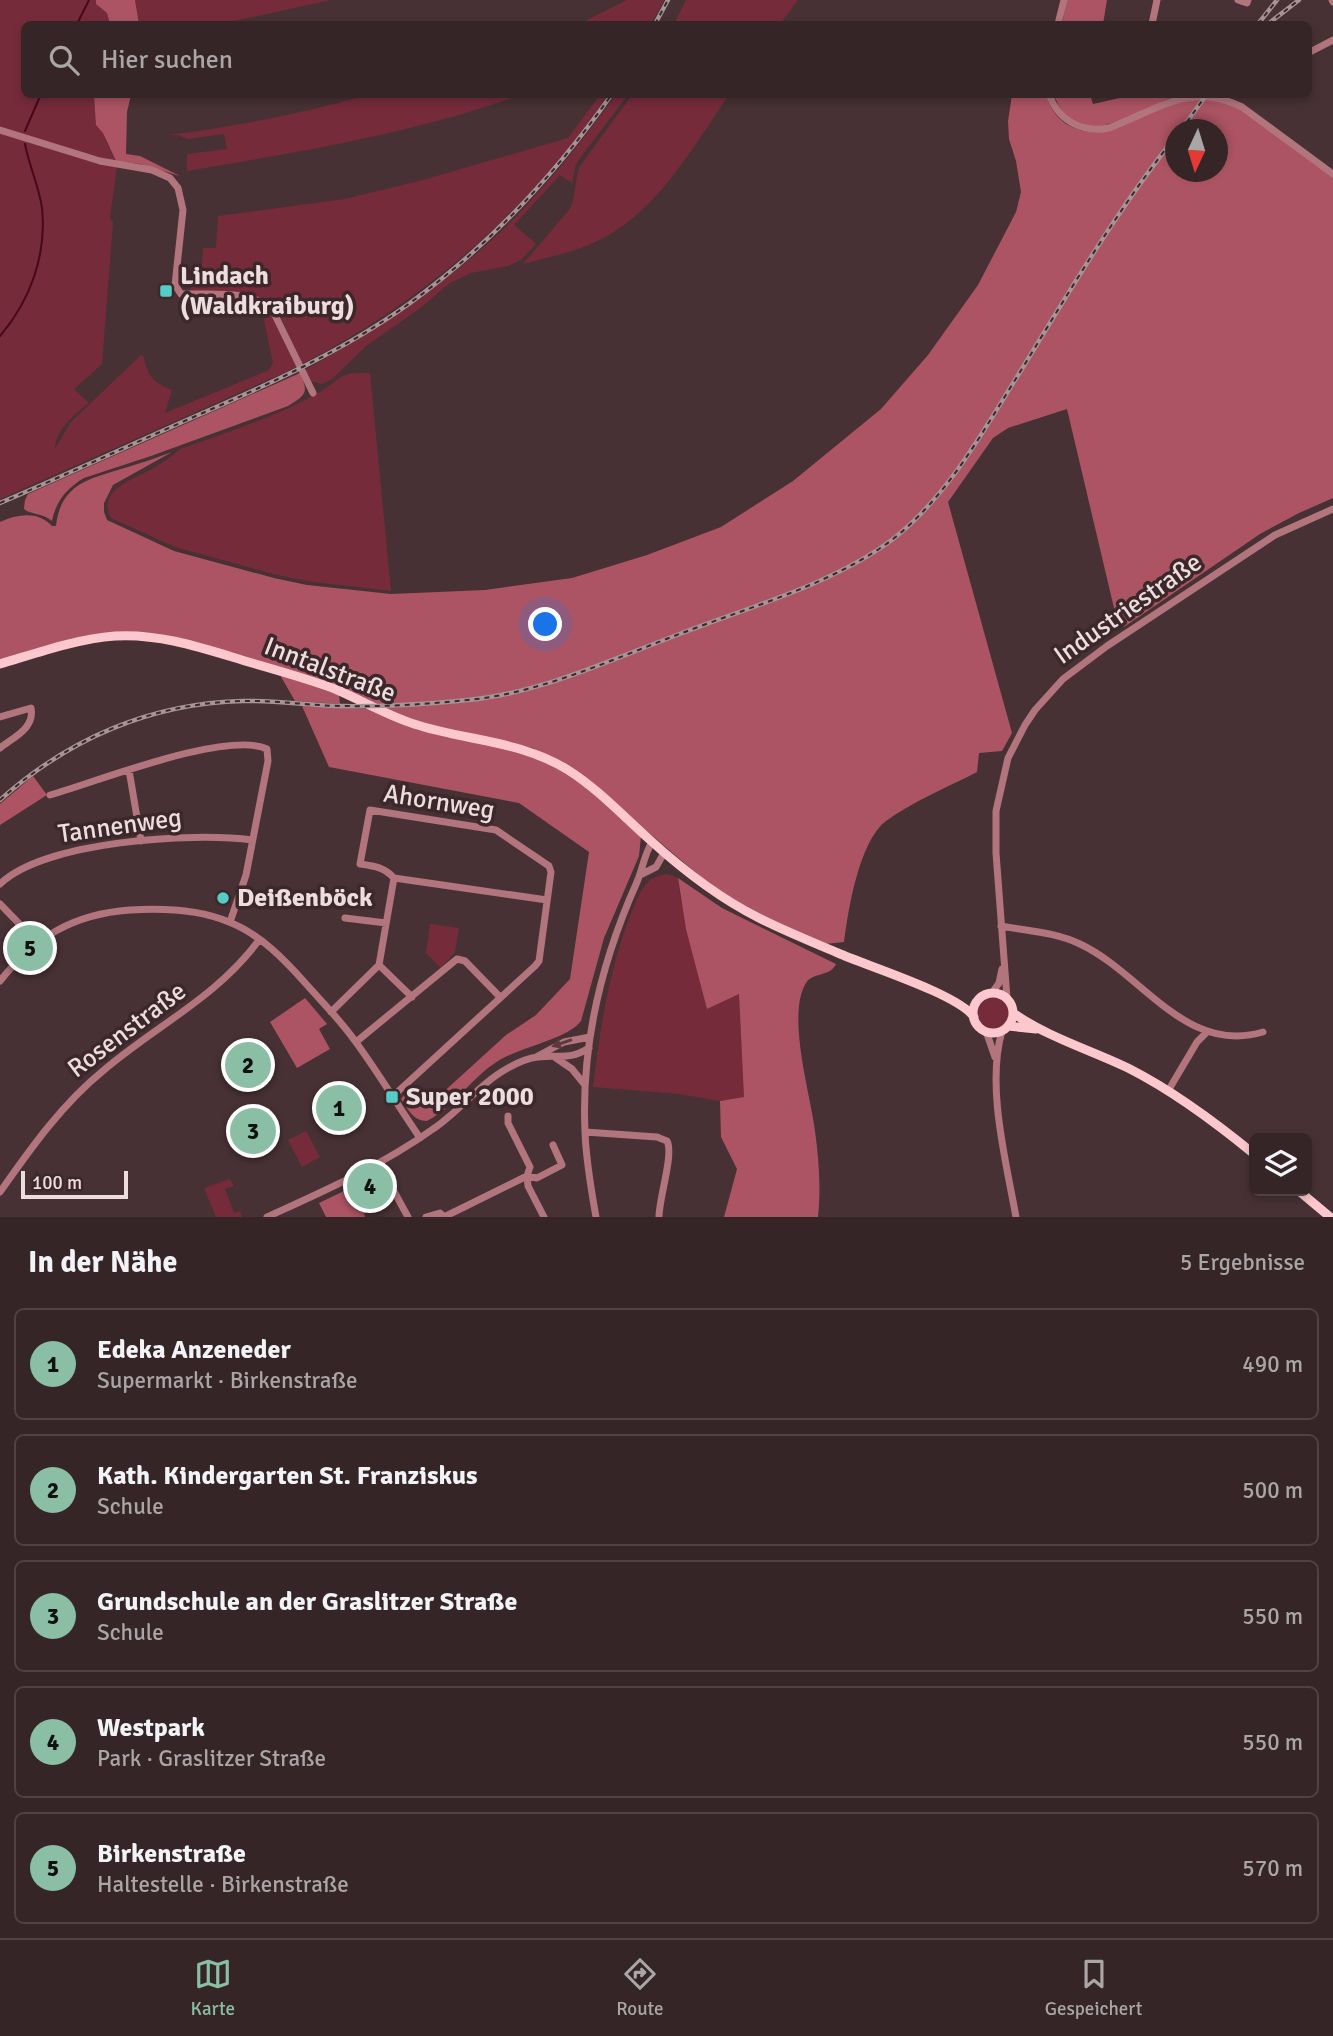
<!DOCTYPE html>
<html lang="de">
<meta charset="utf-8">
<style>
body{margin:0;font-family:Signika,sans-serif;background:#3d2d2f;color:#f1f3f6}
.controls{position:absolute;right:21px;bottom:21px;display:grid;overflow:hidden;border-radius:10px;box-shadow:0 4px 10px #0003}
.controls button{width:63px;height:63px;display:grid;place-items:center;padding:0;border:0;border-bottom:2px solid #4f4244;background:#352527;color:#f1f3f6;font:35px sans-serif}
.compass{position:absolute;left:1165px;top:119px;width:63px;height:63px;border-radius:50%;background:#352527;box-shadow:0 4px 10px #0003;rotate:184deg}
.scale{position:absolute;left:21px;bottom:18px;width:107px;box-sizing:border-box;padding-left:7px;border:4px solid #ecdddf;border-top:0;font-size:19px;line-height:24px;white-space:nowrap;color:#ecdddf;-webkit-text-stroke:5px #3c272a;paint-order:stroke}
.you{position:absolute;left:546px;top:625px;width:24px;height:24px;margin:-18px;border:5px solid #fff;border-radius:50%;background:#1a73e8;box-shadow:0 0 0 10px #1a73e833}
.badge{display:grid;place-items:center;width:46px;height:46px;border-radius:50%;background:#8abfa5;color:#111;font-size:23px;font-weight:700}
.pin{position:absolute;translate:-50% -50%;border:4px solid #fff;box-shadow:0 2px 7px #0006}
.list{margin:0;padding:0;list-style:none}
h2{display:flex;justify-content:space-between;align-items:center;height:91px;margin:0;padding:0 28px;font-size:30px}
h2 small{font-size:23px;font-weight:400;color:#aaa5a7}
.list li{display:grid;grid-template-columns:46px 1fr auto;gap:21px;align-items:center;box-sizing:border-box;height:112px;margin:0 14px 14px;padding:0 14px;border:2px solid #4f4244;border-radius:10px}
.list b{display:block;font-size:26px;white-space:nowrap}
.list p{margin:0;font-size:23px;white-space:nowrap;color:#aaa5a7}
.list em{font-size:23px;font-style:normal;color:#aaa5a7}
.icon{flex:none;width:38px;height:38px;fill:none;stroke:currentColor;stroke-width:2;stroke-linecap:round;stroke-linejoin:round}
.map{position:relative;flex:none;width:1333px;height:1217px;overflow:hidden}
.search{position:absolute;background:#352527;box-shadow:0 4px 10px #0003;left:21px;right:21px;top:21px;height:77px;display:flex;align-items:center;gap:18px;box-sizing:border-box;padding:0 24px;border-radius:10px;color:#aaa5a7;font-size:26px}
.sheet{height:721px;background:#352527}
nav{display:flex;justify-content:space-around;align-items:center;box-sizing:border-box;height:98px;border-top:2px solid #4f4244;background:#352527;font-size:19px;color:#aaa5a7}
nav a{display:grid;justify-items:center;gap:4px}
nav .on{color:#8abfa5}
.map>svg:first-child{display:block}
</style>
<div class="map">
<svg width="1333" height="1217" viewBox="0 0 1333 1217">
<rect width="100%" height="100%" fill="#473134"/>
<path fill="#762b3b" d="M0,0H96V4L107,13L110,24H24V94L94,95V101L106,141L116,161L86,154L0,127Z
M135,0H331L220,24H139Z
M627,0H664L651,24H579Z
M686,0H798L780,24H674Z
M371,94L520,95C413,134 299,152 187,171V154L227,149L224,134L188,139L178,135H167C236,127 303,113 371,94Z
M600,95H608C530,210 425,300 302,364C293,346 286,325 275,309C260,288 214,293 190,292L192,277H201L203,248H216L218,216L345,199L423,180L568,138Z
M616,95H628L583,154L576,164L572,183L560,175L514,225L536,244L521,260L508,266L471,273L450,283L419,309L366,346L332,379L322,384L311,381L305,370C373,332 438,290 496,236C541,194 579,144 616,95Z
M632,95H729C691,149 655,217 591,244C570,253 545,258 523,264L569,210C577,196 574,180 580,166Z
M0,132L117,166L110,218L113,222L102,364L74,389L89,403C75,414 55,430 55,449L70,423L141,355L144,357C147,376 154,383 172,390L165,413L269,370L273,363L264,320L271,312L297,367L0,499Z
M356,373H370L391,591L306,581L273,574L175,547L111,518C96,490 134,479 152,469C162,463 171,457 180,449C227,432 276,417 320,392C333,385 340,373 356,373Z
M667,874L678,878L680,896L707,1009L739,994L744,1097L720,1101L679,1094L593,1087C600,1028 609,971 630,916C635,905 639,891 648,882C653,877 660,875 667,874Z
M430,924L459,928L455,952L441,968L426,953Z
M977 1013a16 16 0 1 1 32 0a16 16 0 1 1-32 0Z
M306,1131L320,1157L302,1167L288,1140Z
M230,1179L234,1186L225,1189L234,1213L240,1211L242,1217H216L204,1188Z"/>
<path fill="#ac5464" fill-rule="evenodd" d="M96,0H135L139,24H110L107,13L96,4Z
M1067,0H1107L1103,24H1062Z
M94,95H131L127,112L126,154L140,156L180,176L140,164L116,161L103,133L96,125Z
M1012,95H1046C1050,108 1058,121 1072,127C1109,145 1143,111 1178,101C1190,98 1203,98 1215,100C1244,104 1306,156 1333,175V498L1299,513L1260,534L1124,627L1114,608L1067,409L1008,428L993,438L948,502L1012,733L1002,751L979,753L977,772C948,787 912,802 886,821C859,841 848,911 844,942L825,944L760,914L730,898L702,878L582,776L533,748L431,726L393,712L349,691L147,633L0,660V522C18,514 38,511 52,526H56C61,480 95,478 131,466C145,462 158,457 172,452L113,485L104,503V512L107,520L174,551L274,578L307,585L391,594L485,590L572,578L647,555L721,527L793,481L881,409L928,355L978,285L1016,212L1021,192L1016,161L1009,139L1008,121ZM1176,130H1218V172H1176Z
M1054,95H1090L1093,104L1133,95H1180C1139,106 1078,160 1054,95Z
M300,373C309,393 306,395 288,406L151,456L84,478C67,488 56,501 52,521C43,513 31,515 24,509L25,500L28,494Z
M280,675L339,695L340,704L295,701Z
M302,706L370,709L418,730L531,754L578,780L641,836L639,856L604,938L581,1021C568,1039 520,1047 498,1061C472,1077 454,1107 427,1121C413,1121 408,1109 401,1099L409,1088L427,1107L506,1035L536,1015L570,979L589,852L519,803L329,767Z
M33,776L47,795L0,825V804Z
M678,878L722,908L836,964C830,977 813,972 806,983C786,1015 811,1096 815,1131C819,1160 821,1189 818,1217H724L737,1169L721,1137L720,1101L744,1097L739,994L707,1009L686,929Z
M305,998L327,1024L319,1029L330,1049L297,1068L270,1022Z
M379,1174L393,1198L364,1213L365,1217H326L319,1203Z"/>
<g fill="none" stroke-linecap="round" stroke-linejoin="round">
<path stroke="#46081a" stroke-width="2" d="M77,24L89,0
M25,131L41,94
M0,336C30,301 47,255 42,208C39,186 29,166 25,144"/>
<path stroke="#b2747d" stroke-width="7" d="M1238,0L1247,3L1248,0
M1332,0L1333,2
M1058,24L1064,0
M1152,24L1157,0
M1308,53L1333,40
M1049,94C1058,121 1082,133 1109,128C1157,110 1190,81 1242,107L1333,174
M0,130L100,161L152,170L170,178L178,188L183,210L175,285L181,294C209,295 254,289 273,311L313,393
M0,717L31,708C35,728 14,737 0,748
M129,770L141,841
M50,795C96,782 227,730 267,749L268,761L246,875L230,922
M640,875L656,867L664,853
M394,878L547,900
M0,884C44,841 193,832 252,840
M0,904L37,942
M345,918L386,923
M1001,926C1027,931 1056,932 1080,944C1142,973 1185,1055 1263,1032
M379,965L412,997
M0,981C35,937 73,914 130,910C163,908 198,909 229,922C260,934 285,960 307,985C323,1003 341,1021 355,1041C378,1072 398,1106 420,1138
M992,993L999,983L1002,969
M1007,998L996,853V811L1008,758L1025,725L1035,710L1063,679L1107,646L1275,535L1333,509
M331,1012L379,965L394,878
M986,1031L995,1057
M1002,1031C986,1086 1006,1161 1016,1217
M356,1042L457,959L465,961L500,997
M536,1057L564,1042L590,1037
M556,1058L572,1069L585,1085
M1168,1091L1197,1042L1207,1032
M392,1097L535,966L539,961L551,872L549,866L496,830L370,810L360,864C374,866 384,867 394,878
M508,1116V1123L530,1167L527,1176L537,1178L562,1165L553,1145
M585,1132L657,1137L667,1141C674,1154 659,1198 659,1217
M379,1164L408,1217
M0,1192C31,1148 62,1104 104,1070C157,1025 217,997 259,940
M267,1217C324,1191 381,1166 433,1129C460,1111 479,1084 508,1068C517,1063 527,1058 538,1057C560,1054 568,1061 589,1048
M426,1217L440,1213L444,1217
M444,1217L527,1176L528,1186L544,1217
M596,1217C591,1189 586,1161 585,1132C581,1046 602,960 637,882C643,868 644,855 652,842"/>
<path stroke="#fcc8ce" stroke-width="9" d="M0,664C37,653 76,639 115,636C162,633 208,650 252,663C280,671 308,679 335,689C361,700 386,715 414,724C466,741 520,740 568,770C598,789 623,816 650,840C683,870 719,898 759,918C785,931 812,942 838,953C867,966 958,994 974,1017
M973 1013a20 20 0 1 1 40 0a20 20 0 1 1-40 0Z
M1013,1013C1049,1038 1091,1050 1130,1069C1175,1092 1215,1122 1254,1154
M1008,1026L1036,1029
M1299,1191L1330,1217"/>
<defs>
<path id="rail" d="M655,24L668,0
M1258,24L1277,0
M1268,24L1299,0
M1181,130L1207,94
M0,503C63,476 126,447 189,419C265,386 342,352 410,303C490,245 555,175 612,94
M0,800C68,739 151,703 243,701C277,700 311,706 345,706C386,707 427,704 468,700C541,693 613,659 682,633C750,607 835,583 893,539C949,495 983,431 1020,372C1069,292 1117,210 1176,136"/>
</defs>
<use href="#rail" stroke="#a69496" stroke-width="4.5"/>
<use href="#rail" stroke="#3c272a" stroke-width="2" stroke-dasharray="5" stroke-linecap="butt"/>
</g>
<defs><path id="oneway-solid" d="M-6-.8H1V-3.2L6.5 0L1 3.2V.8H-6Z" transform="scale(1.75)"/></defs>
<use fill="#5a3a3f" href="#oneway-solid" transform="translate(562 1043) rotate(161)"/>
<g fill="#54cdc7" stroke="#3c272a" stroke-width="2.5">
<rect x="159" y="284" width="14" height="14" rx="3.5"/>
<circle cx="223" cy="898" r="7"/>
<rect x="385" y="1090" width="14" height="14" rx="3.5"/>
</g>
<g text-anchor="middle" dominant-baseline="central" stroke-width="7" stroke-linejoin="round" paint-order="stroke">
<g font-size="26" font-weight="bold" fill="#ecdddf" stroke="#3c272a" text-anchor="start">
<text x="180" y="276">Lindach<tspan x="180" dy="30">(Waldkraiburg)</tspan></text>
<text x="237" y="898">Deißenböck</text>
<text x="406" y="1097">Super 2000</text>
</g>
<g font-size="26" fill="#ecdddf" stroke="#3c272a">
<text transform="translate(1128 609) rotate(-35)">Industriestraße</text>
<text transform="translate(330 670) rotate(21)">Inntalstraße</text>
<text transform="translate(439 802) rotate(9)">Ahornweg</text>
<text transform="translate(120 826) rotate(-8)">Tannenweg</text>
<text transform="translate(127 1030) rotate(-37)">Rosenstraße</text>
</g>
</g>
</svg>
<div class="controls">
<button><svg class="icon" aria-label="layers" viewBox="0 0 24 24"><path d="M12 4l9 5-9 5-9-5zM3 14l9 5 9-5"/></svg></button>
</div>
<svg class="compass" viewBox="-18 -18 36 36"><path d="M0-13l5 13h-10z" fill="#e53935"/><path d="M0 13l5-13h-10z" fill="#aaa5a7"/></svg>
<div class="scale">100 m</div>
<div class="you"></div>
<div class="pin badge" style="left:339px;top:1108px">1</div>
<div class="pin badge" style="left:248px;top:1065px">2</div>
<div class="pin badge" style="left:253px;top:1131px">3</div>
<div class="pin badge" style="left:370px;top:1186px">4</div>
<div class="pin badge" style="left:30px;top:948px">5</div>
<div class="search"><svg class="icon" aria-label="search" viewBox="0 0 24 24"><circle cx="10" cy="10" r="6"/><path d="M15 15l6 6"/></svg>Hier suchen</div>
</div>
<section class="sheet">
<h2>In der Nähe<small>5 Ergebnisse</small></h2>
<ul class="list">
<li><span class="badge">1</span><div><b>Edeka Anzeneder</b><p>Supermarkt · Birkenstraße</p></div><em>490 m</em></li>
<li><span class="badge">2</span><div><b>Kath. Kindergarten St. Franziskus</b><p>Schule</p></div><em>500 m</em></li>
<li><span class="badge">3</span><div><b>Grundschule an der Graslitzer Straße</b><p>Schule</p></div><em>550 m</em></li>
<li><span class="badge">4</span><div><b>Westpark</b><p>Park · Graslitzer Straße</p></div><em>550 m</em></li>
<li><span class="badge">5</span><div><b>Birkenstraße</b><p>Haltestelle · Birkenstraße</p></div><em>570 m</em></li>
</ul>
</section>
<nav>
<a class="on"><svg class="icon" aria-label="map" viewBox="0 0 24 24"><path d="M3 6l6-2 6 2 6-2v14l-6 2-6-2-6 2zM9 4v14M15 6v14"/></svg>Karte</a>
<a><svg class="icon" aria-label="directions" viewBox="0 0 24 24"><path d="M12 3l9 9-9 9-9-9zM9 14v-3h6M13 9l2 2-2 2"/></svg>Route</a>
<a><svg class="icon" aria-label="saved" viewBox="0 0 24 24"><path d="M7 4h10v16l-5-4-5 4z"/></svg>Gespeichert</a>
</nav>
